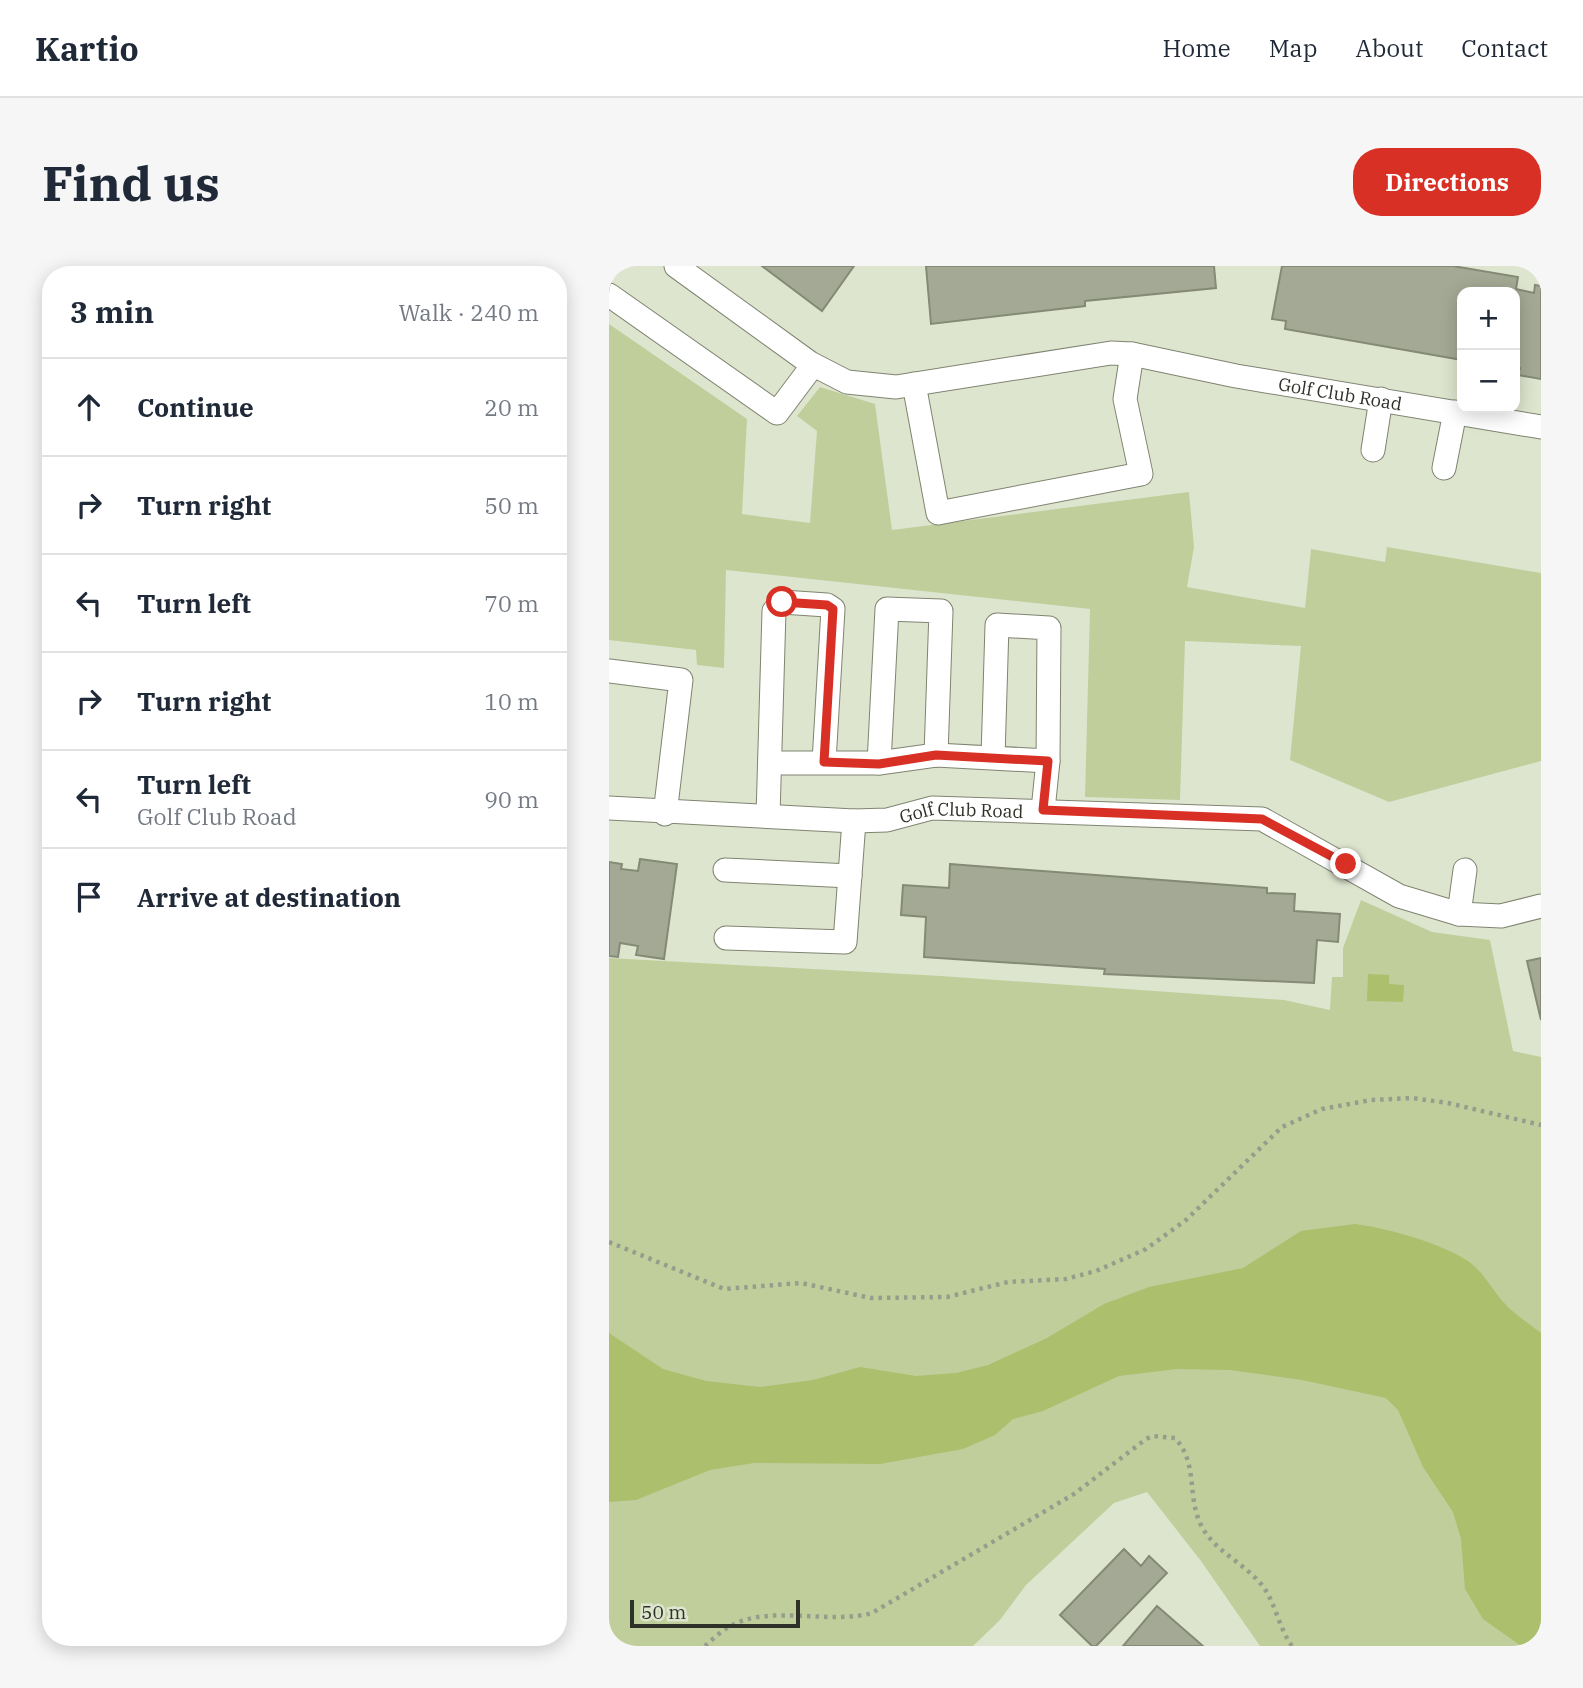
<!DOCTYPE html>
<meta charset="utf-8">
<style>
body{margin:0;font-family:"IBM Plex Serif",serif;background:#f6f6f7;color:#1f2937}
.controls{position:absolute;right:21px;top:21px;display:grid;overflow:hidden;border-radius:14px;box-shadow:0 4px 18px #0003}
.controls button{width:63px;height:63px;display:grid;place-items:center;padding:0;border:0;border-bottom:2px solid #e0e1e3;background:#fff;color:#1f2937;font:35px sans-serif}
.scale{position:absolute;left:21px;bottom:18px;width:170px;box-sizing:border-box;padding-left:7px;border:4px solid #2e3128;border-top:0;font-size:19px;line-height:24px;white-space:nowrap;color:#2e3128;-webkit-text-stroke:5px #dee5cf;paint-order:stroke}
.stop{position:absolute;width:21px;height:21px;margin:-16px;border:5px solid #d93025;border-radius:50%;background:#fff}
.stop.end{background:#d93025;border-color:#fff;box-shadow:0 2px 7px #0008}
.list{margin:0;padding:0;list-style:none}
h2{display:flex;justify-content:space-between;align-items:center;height:91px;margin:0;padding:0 28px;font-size:30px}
h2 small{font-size:23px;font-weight:400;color:#747a83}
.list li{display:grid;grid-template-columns:46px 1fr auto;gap:21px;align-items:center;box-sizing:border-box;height:98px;padding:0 28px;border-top:2px solid #e0e1e3}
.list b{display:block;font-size:26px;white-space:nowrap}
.list p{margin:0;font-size:23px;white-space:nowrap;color:#747a83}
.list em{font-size:23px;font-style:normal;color:#747a83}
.icon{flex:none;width:38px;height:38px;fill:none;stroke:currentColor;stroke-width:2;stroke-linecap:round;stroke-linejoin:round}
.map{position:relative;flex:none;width:932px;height:1380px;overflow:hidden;border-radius:28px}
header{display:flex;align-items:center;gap:42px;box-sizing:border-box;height:98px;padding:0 35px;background:#fff;border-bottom:2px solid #e0e1e3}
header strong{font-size:33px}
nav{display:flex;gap:38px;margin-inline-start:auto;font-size:24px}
.intro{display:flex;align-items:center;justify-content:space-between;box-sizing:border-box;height:168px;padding:0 42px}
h1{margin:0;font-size:49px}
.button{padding:18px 32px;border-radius:28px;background:#d93025;color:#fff;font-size:24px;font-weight:700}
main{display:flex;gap:42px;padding:0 42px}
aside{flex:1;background:#fff;border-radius:28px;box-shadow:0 4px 18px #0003}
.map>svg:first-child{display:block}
</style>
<header>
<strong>Kartio</strong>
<nav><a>Home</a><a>Map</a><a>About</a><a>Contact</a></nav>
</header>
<div class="intro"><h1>Find us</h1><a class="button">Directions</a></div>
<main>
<aside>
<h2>3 min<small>Walk · 240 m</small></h2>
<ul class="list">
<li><svg class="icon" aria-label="ahead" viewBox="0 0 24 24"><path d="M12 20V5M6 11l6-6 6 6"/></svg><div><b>Continue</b></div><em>20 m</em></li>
<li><svg class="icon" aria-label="right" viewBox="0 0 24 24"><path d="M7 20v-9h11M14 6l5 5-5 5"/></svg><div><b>Turn right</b></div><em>50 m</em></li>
<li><svg class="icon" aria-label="left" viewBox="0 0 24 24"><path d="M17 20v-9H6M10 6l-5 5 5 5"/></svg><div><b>Turn left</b></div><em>70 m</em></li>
<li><svg class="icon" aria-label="right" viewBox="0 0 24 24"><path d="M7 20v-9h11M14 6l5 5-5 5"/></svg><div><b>Turn right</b></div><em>10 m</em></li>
<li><svg class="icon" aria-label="left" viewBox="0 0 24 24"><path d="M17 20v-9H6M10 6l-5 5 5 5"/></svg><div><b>Turn left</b><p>Golf Club Road</p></div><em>90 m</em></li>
<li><svg class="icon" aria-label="arrive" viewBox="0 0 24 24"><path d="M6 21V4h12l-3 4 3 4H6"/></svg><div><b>Arrive at destination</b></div></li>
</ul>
</aside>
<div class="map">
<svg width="932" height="1380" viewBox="0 0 932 1380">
<rect width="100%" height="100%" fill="#dee5cf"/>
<path fill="#c0ce9c" d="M0,58L138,153L133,248L201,257L208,165L188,150L211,121L266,138L283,264L580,226L585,281L578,321L696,342L702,283L776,296L778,281L932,307V495L780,536L681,494L692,380L576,375L571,534L476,531L481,343L117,304L115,402L88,399L87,384L0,374Z
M752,634L823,666L881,674L904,785L932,791V1380H651L592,1295L538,1226L505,1237L417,1319L391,1354L364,1380H0V692L332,710L675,734L721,744L723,711H734V682Z"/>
<path fill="#abbf6d" d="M759,708L780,709V718L795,719L794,736L758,735Z
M746,958C778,962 832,977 859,995C876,1007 884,1026 898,1040C908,1050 921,1058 932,1067V1380H912L874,1353L856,1323L852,1273L844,1246L814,1201L789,1144L777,1132L693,1114L621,1104L568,1103L510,1110L434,1145L404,1153L386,1169L354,1183L271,1198L145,1197L101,1204L27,1234L0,1236V1067L54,1103L97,1115L151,1121L204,1114L251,1101L307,1110L347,1107L379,1099L438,1072L495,1038L540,1021L634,1002L692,965Z"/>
<path fill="#a4a995" stroke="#858a77" stroke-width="2" d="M153,0H245L213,45Z
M317,0H605L607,22L476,35V40L322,58Z
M673,0H844L909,11L907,23L925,27L926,19L932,20V113L909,109L911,102L906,101V26H853V94L676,63L677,55L663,53Z
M31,593L68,598L55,693L27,689L29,680L11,677L9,691L0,690V596L13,598L12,603L29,605Z
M341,598L658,622V627L686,628L685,645L731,648L729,676L708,674L705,717L495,708L496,703L315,691L317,651L292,649L294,619L340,622Z
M932,692V754L918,695Z
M515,1283L532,1300L540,1290L558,1307L487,1380H483L451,1349Z
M548,1340L594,1380H514Z"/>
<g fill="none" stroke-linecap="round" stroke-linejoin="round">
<defs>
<g id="minor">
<path id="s1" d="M67,0L201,97L238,116L287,121L502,87L523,88L627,110L932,161"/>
<path d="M0,29L168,147L204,99"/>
<path d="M305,118L329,247L532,208L516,133L523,88"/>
<path d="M764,184L772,133"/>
<path d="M835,202L846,146"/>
<path d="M0,405L72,414L56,548"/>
<path d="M384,491L388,359L440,362L439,495L434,544"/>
<path d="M161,497H270L327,489L439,495"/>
<path d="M270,497L278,343L332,345L327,489"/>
<path id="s2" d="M0,542L245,555L278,554L323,542L653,553L790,630L850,648L892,650L932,640"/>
<path d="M159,550L165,345L173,336L218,339L224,343L215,496"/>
<path d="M116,604L241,610"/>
<path d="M850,648L856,604"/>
<path d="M117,672L236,676L245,555"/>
</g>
</defs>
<use href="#minor" stroke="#7f8470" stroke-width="25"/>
<path stroke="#979c8b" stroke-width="4.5" stroke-dasharray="3.5 5" stroke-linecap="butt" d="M0,976L115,1023L192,1017L262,1032L338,1031L399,1016L457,1013L487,1005L537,983L577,954L673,861L713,843L762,834L803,832L839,837L932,859
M96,1380C104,1373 112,1365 122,1360C160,1338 220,1359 263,1347L465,1228L537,1173L544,1170L566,1172C589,1197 578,1228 591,1257C603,1284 634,1296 652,1318C666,1334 669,1361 683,1380"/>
<use href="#minor" stroke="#fff" stroke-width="23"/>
</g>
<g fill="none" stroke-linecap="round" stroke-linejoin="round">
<path stroke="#d93025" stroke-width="9" d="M173,336L218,339L224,343L215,496L270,498L327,489L439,495L434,544L653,553L737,598"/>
</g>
<g text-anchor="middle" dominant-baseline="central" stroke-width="5" stroke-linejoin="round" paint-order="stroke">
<g font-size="18" fill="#2e3128" stroke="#dee5cf">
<text stroke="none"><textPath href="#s1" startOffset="707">Golf Club Road</textPath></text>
<text stroke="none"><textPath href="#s2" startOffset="354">Golf Club Road</textPath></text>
</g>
</g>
</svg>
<div class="controls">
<button>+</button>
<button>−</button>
</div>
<div class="scale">50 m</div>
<div class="stop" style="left:173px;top:336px"></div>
<div class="stop end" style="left:737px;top:598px"></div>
</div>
</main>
